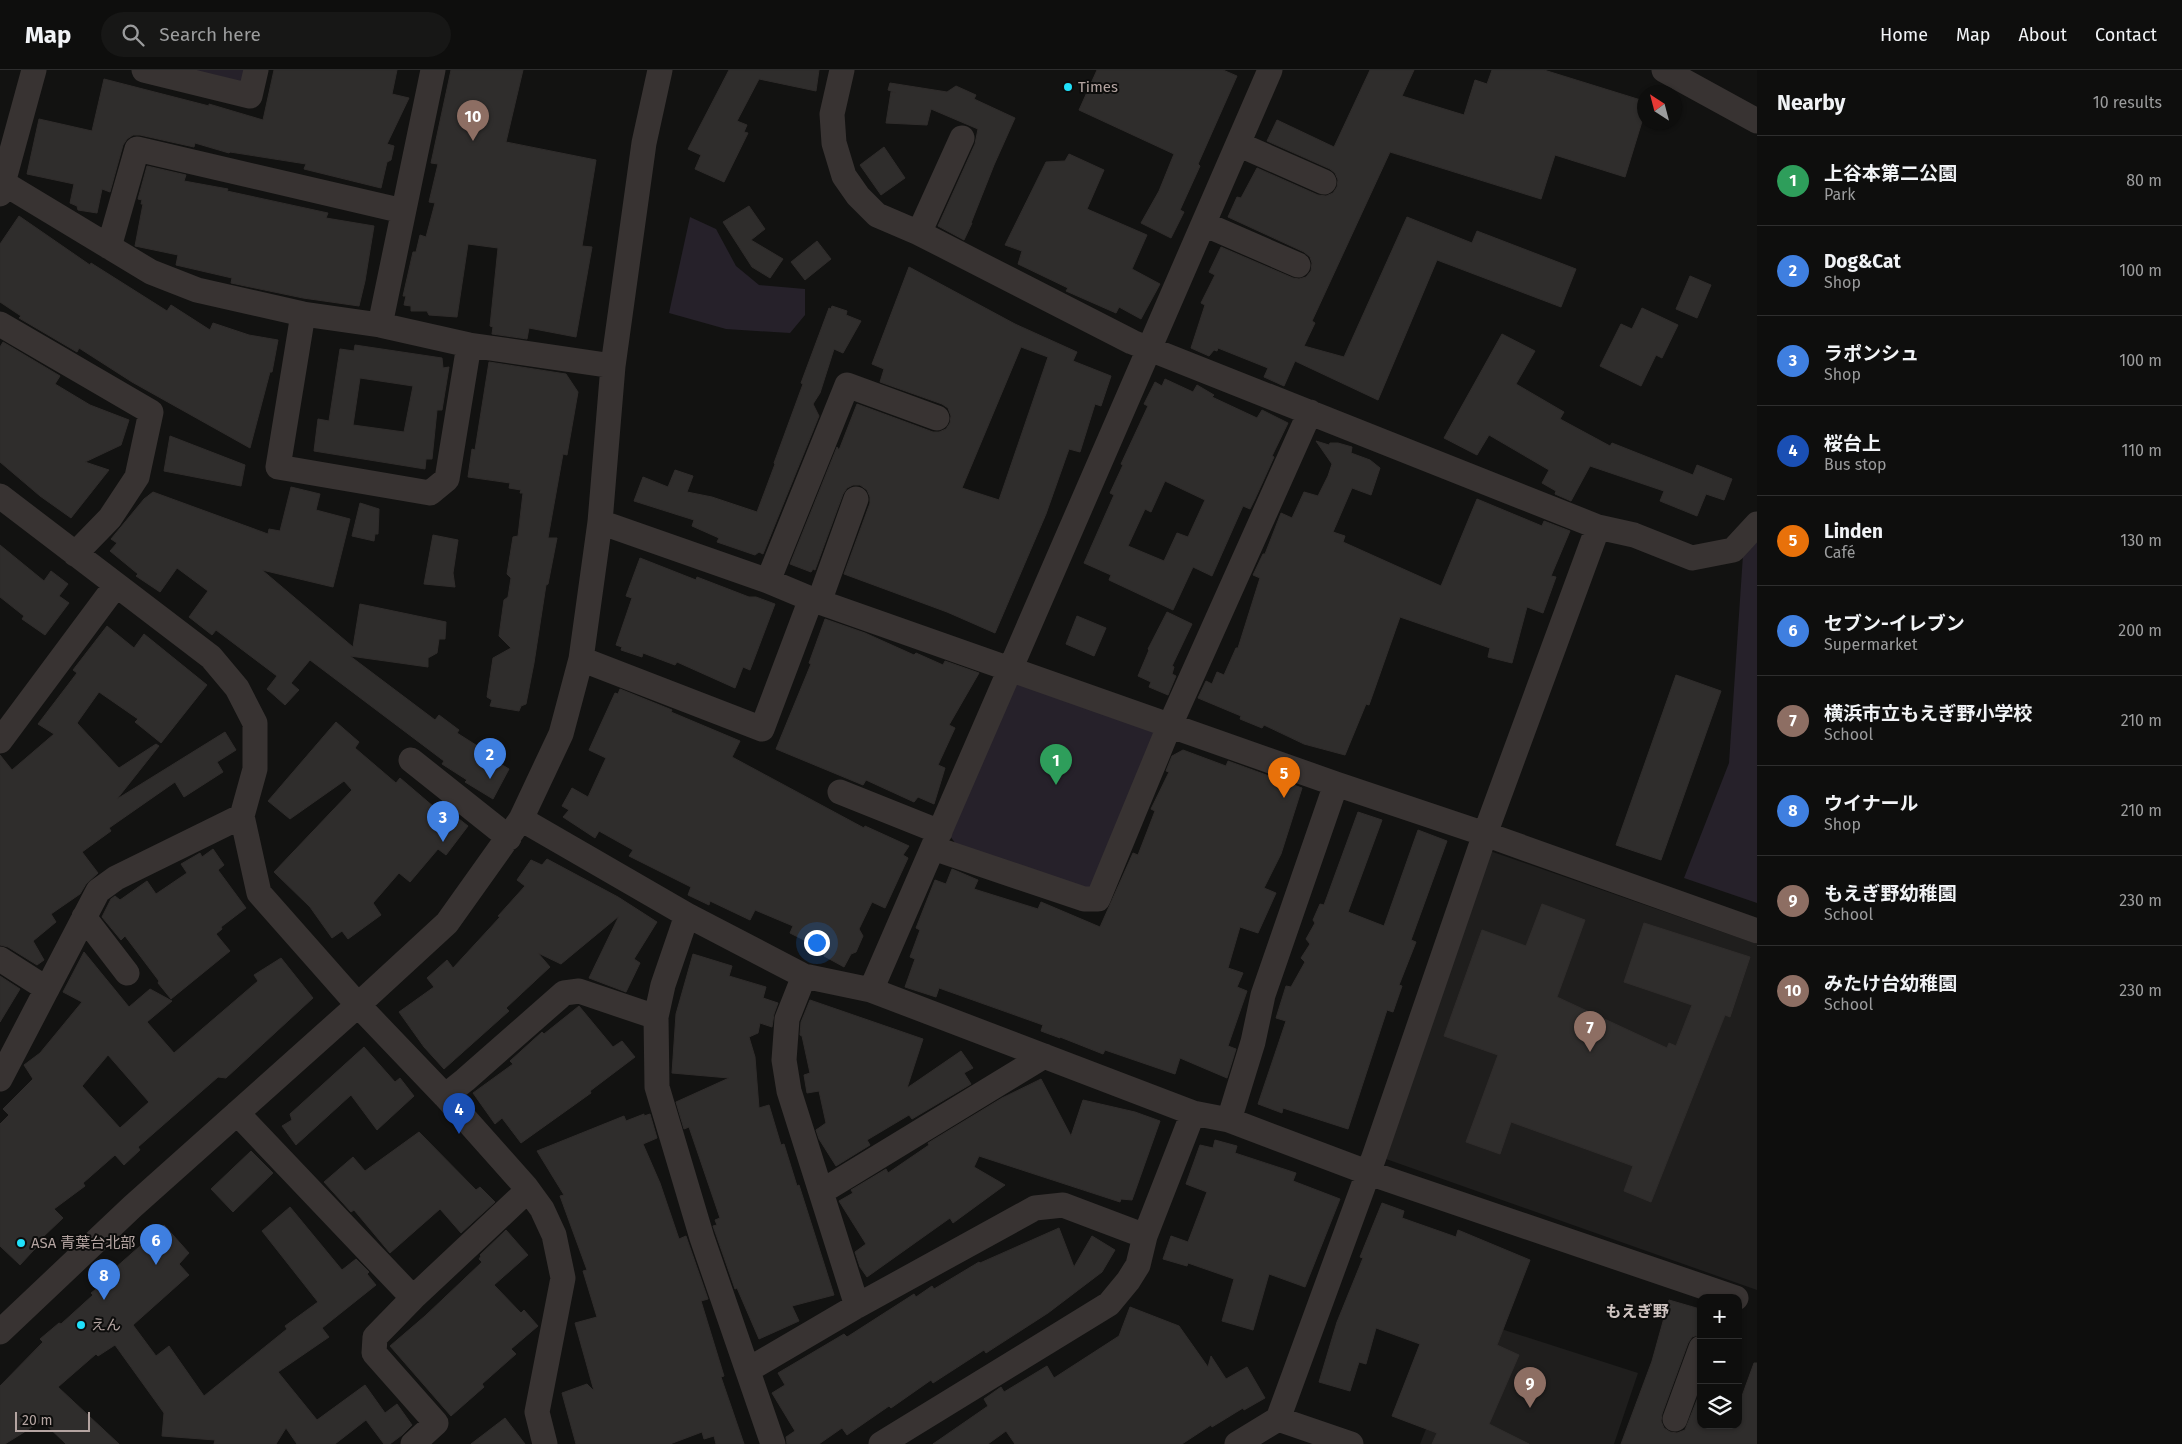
<!DOCTYPE html>
<meta charset="utf-8">
<style>
body{margin:0;font-family:"Fira Sans","Noto Sans JP",sans-serif;background:#171716;color:#f1f3f6}
.controls{position:absolute;right:15px;bottom:15px;display:grid;overflow:hidden;border-radius:10px;box-shadow:0 1px 4px #0004}
.controls button{width:45px;height:45px;display:grid;place-items:center;padding:0;border:0;border-bottom:1px solid #2e2e2e;background:#0e0e0d;color:#f1f3f6;font:25px sans-serif}
.compass{position:absolute;left:1637px;top:15px;width:45px;height:45px;border-radius:50%;background:#0e0e0d;box-shadow:0 1px 4px #0004;rotate:324deg}
.scale{position:absolute;left:15px;bottom:12px;width:75px;box-sizing:border-box;padding-left:5px;border:2px solid #b4a4a1;border-top:0;font-size:14px;line-height:18px;white-space:nowrap;color:#b4a4a1;-webkit-text-stroke:4px #0d0d0c;paint-order:stroke}
.you{position:absolute;left:816px;top:872px;width:18px;height:18px;margin:-12px;border:4px solid #fff;border-radius:50%;background:#1a73e8;box-shadow:0 0 0 8px #1a73e833}
.badge{display:grid;place-items:center;width:32px;height:32px;border-radius:50%;background:#20e1fb;color:#fff;font-size:16px;font-weight:700}
.pin{position:absolute;translate:-50% -41px;filter:drop-shadow(0 1px 2px #0008)}
.pin::after{content:'';position:absolute;top:26px;width:18px;height:15px;background:inherit;clip-path:polygon(0 0,100% 0,50% 100%)}
.list{margin:0;padding:0;list-style:none}
h2{display:flex;justify-content:space-between;align-items:center;height:65px;margin:0;padding:0 20px;font-size:21px}
h2 small{font-size:16px;font-weight:400;color:#9b9c9d}
.list li{display:grid;grid-template-columns:32px 1fr auto;gap:15px;align-items:center;box-sizing:border-box;height:90px;padding:0 20px;border-top:1px solid #2e2e2e}
.list b{display:block;font-size:19px;white-space:nowrap}
.list p{margin:0;font-size:16px;white-space:nowrap;color:#9b9c9d}
.list em{font-size:16px;font-style:normal;color:#9b9c9d}
.icon{flex:none;width:28px;height:28px;fill:none;stroke:currentColor;stroke-width:2;stroke-linecap:round;stroke-linejoin:round}
.map{position:relative;flex:none;width:1757px;height:1374px;overflow:hidden}
header{display:flex;align-items:center;gap:30px;box-sizing:border-box;height:70px;padding:0 25px;background:#0e0e0d;border-bottom:1px solid #2e2e2e}
header strong{font-size:24px}
nav{display:flex;gap:28px;margin-inline-start:auto;font-size:18px}
.search{width:350px;height:45px;background:#171716;display:flex;align-items:center;gap:12px;box-sizing:border-box;padding:0 18px;border-radius:28px;color:#9b9c9d;font-size:19px}
main{display:flex}
aside{flex:1;background:#0e0e0d}
.map>svg:first-child{display:block}
</style>
<header>
<strong>Map</strong>
<div class="search"><svg class="icon" aria-label="search" viewBox="0 0 24 24"><circle cx="10" cy="10" r="6"/><path d="M15 15l6 6"/></svg>Search here</div>
<nav><a>Home</a><a>Map</a><a>About</a><a>Contact</a></nav>
</header>
<main>
<div class="map">
<svg width="1757" height="1374" viewBox="0 0 1757 1374">
<rect width="100%" height="100%" fill="#121211"/>
<path fill="#1f1e1d" d="M1490,781L1757,874V1220L1386,1089Z
M1470,1249L1638,1303L1614,1374H1420Z"/>
<path fill="#26212a" d="M174,0H256L252,18Z
M690,147L716,159L736,196L759,215L805,219V245L790,263L726,259L669,243Z
M1757,472V833L1684,808L1729,693L1743,485Z
M1013,599L1166,664L1097,814L1083,820L958,777L950,766Z"/>
<path fill="#2f2d2c" stroke="#2f2c2b" fill-rule="evenodd" d="M274,0H397L392,24L409,28L387,74L394,76L391,90L387,92L381,118L304,99L306,94L230,82L229,83L195,73L194,77L140,65H133L127,69L123,75L110,122L102,119L97,143L78,140L77,136L70,133L74,114L27,104L39,49L92,61L104,9L209,36V34L263,50Z
M451,0H523L506,72L596,90L582,176L592,177L576,267L529,258L527,269L492,264L493,257L490,256L498,178L468,174L457,247L429,245L427,241H411V236L404,235L406,226H403L413,182H416L420,165L426,167L435,133L429,132L438,94L431,93Z
M729,0H819L816,21L759,9L737,51L747,55L744,62L748,63L724,112L695,99L701,85L688,79Z
M1097,0H1223L1237,6L1198,94L1200,96L1180,140L1184,142L1171,168L1141,153L1159,121L1174,84L1079,40Z
M1370,0H1414L1402,26L1464,45L1475,10L1487,14L1492,0H1544L1644,31V45L1625,107L1555,85L1541,129L1390,82L1312,251L1315,253L1304,276L1344,287L1407,147L1472,173L1477,161L1576,199L1561,237L1437,190L1378,330L1295,291L1284,316L1264,307L1268,298L1218,278L1217,281L1214,280L1209,286L1191,278L1205,235L1201,233L1215,205L1209,202L1221,177L1293,208L1299,209L1306,207L1311,201L1312,193L1310,187L1304,182L1228,147L1237,127L1241,128L1257,98L1318,125L1326,126L1333,123L1337,117L1338,110L1335,103L1330,99L1267,71L1277,50L1334,77Z
M890,13L947,22L956,16L976,25L974,29L1015,48L994,95L971,153H972L964,170L938,156L975,74L978,59L931,39L927,55L886,53L891,22L896,23L888,20Z
M884,77L905,108L881,125L860,95Z
M1069,84L1104,100L1087,139L1147,165L1132,199L1160,214L1141,249L1119,237L1116,243L1066,221L1068,218L1018,194L1022,181L1005,175L1046,92L1065,91Z
M147,96L186,105L184,111L228,119L227,121L328,143L326,148L374,156L365,211L359,236L303,228L231,213L232,208L176,195L178,185L135,176L143,134H141L142,130L138,129Z
M749,136L765,159L751,170L783,189L770,208L752,197L723,152Z
M19,146L90,195L91,193L167,241L171,235L210,260L213,253L249,265L278,270L272,302H270L250,378L132,312L79,278L77,282L19,248L21,246L0,232V174Z
M817,171L831,189L805,210L791,192Z
M909,197L1015,254L1077,282L1073,291L1111,306L1101,336L1095,334L1080,382L1069,379L1046,444L995,563L947,542L844,504L870,433V427L867,420L860,415H853L847,418L843,424L815,500L813,499L811,502L790,494L837,377L839,380L857,334L933,362H939L946,359L950,353L951,346L948,338L942,334L880,312L884,299L872,294ZM1021,277L1048,287L999,430L962,418Z
M1690,206L1711,215L1697,248L1676,239Z
M832,236L847,241L846,245L861,251L843,283L834,279L820,323L813,334L819,346L763,484L759,482L755,485L717,472L719,468L692,456L694,450L634,431L643,407L668,417L675,400L693,406L687,422L712,427L757,442L775,394L774,393L803,314L801,313L829,238L831,239Z
M1642,238L1678,255L1662,288L1656,285L1641,316L1600,296L1621,254L1632,259Z
M1502,264L1535,281L1516,314L1564,342L1560,349L1610,376L1612,373L1693,405L1697,395L1732,409L1724,430L1706,424L1697,446L1660,431L1664,421L1590,396L1571,431L1555,424L1556,421L1542,413L1549,400L1489,365L1477,385L1444,368Z
M3,272L60,306L55,314L90,335L129,350L121,375L85,392L109,400L71,448L40,426L0,392V277Z
M355,275L442,288L443,298L449,297L442,340H437L432,389H426L425,399L314,381L318,349L329,351L340,279L354,281ZM360,308L413,316L404,362L353,355Z
M489,292L566,304L578,322L567,385L563,384L548,468H557L548,514L546,515L534,593L526,634L521,636L519,641L490,636L492,630L487,627L493,588L511,578L499,566L504,530L508,527L511,508L507,504L513,467L518,466L523,423H520L521,420L509,418L510,413L468,407L472,379L475,380Z
M1165,309L1193,322L1197,315L1214,325L1212,327L1257,348L1262,340L1288,353L1272,386L1274,387L1255,429L1250,439L1243,436L1212,506L1193,497L1173,540L1109,510L1111,505L1084,493L1114,425L1110,423L1123,395L1121,394L1148,336L1144,334L1155,312L1162,316ZM1165,411L1205,430L1188,467L1177,463L1164,491L1128,476L1145,439L1151,442Z
M170,366L245,395L241,416L164,401Z
M1316,371L1329,375L1330,373H1338L1352,377L1351,383L1370,390L1380,398L1371,425L1352,418L1333,462L1345,466L1343,472L1441,516L1477,429L1542,456L1544,451L1570,461L1551,506L1556,507L1543,543L1527,537L1512,593L1488,587L1490,578L1400,547L1369,635L1366,634L1345,685L1304,674L1264,655L1262,658L1240,649L1241,646L1198,628L1206,611L1212,614L1217,602L1224,605L1236,578H1238L1260,508L1253,505L1263,484H1265L1281,443L1292,448L1304,422L1318,426L1328,406L1332,394Z
M291,417L320,424L316,440L350,449L333,517L262,500L353,577L360,534L446,552L445,569H439L437,583L428,588V597L350,586L435,650L439,645L459,660L457,663L479,677L477,680L509,699L493,729L465,712L467,710L442,694L444,691L310,590L291,613L299,620L285,635L267,619L277,606L216,560L212,565L189,547L208,521L177,498L160,522L136,506L138,504L110,481L117,473L111,469L144,429L153,422L268,464L269,459L280,461Z
M360,433L379,439L378,464H375L374,471L352,466Z
M433,465L458,470L453,503L455,517L424,514Z
M0,475L44,511L51,501L68,514L59,526L69,533L45,565L22,549L24,546L0,527Z
M640,488L696,510L697,507L749,527H756L775,534L750,600L743,597L735,618L677,592L675,595L643,583L642,587L621,580L622,577L616,575L632,528L626,526Z
M1167,542L1192,554L1172,596L1174,597L1172,604L1176,606L1168,625L1149,617L1151,612L1138,606L1149,580L1148,579Z
M1077,546L1106,558L1094,586L1066,574Z
M825,549L865,563L914,585L916,583L943,595L945,591L979,603L949,655L955,658L938,695L945,698L934,734L918,727L914,732L866,710L863,715L776,679L811,594L809,593Z
M107,556L134,578L144,564L207,615L161,673L135,652L138,649L99,622L77,653L119,698L156,674L159,676L117,729L225,662L236,680L217,692L223,702L184,727L175,712L109,758L111,761L82,782L98,803L86,814L80,824L51,844L56,852L33,871L44,890L37,895L8,877L0,875V685L12,700L54,664L38,654L77,603L73,600Z
M1676,605L1721,621L1661,790L1616,775Z
M620,619L672,640L671,642L740,671L732,687L864,758L865,756L909,776L903,785L908,788L885,838L872,832L859,859L863,866L856,882L851,884L844,897L824,886L826,881L790,863L793,856L755,840L750,850L710,831L709,835L688,825L691,817L629,786L633,780L599,761L595,768L563,747L569,740L562,736L572,718L588,727L606,688L589,680L615,623L618,624Z
M336,652L359,672L355,678L396,713L400,708L441,743L445,738L468,756L446,785L438,779L410,812L399,803L373,833L381,845L348,869L342,861L332,868L310,837L274,802L352,720L344,711L290,749L268,731Z
M1183,680L1226,696L1228,691L1302,718L1281,784L1264,818L1276,823L1258,863L1240,857L1228,898L1243,903L1237,917L1247,921L1228,976L1236,979L1227,1008L1180,988L1175,1004L1105,980L1103,984L1060,967V968L1041,961L1043,955L939,918L936,927L905,917L915,889L910,887L920,860L916,858L935,810L946,814L952,799L978,810L974,819L1038,839L1041,832L1100,857L1133,783L1138,785L1155,741L1151,739L1169,702L1166,701L1172,686Z
M1358,742L1382,750L1348,842L1384,856L1418,760L1447,771L1411,870L1416,872L1399,915L1402,916L1393,942L1387,940L1348,1059L1283,1038L1282,1043L1258,1034L1286,951L1276,948L1286,916L1291,917L1305,892L1301,888L1310,874L1306,869L1315,853L1313,850L1320,834L1324,835Z
M213,779L224,795L218,800L246,838L221,857L222,859L216,864L230,881L171,929L158,913L159,911L125,866L121,870L102,847L111,829L115,826L120,830L147,811L156,824L187,803L181,794L200,783L202,787Z
M547,789L618,827L657,852L634,889L640,893L626,922L589,908L619,846L561,894L538,883L550,897L506,938L509,941L444,999L424,977L399,942L434,917L427,908L447,890L453,898L500,847L498,846L525,816L517,810L531,790L542,795Z
M1542,834L1585,850L1557,927L1667,978L1669,973L1676,976L1692,935L1624,912L1644,853L1750,887L1730,947L1725,945L1651,1132L1624,1121L1633,1096L1511,1052L1500,1084L1466,1072L1498,985L1444,966L1482,860L1526,876Z
M84,882L129,937L150,919L172,931L147,952L174,983L258,911L254,905L281,888L313,928L226,1008L218,1007L138,1077L140,1080L124,1095L115,1085L83,1113L85,1116L54,1139L63,1148L42,1168L44,1169L20,1195L0,1176V1054L9,1045L3,1039L33,1009L24,995L40,983L82,932L63,922ZM108,985L149,1032L120,1058L82,1016Z
M693,884L732,896L729,906L766,917L763,928L778,933L774,944L772,957L760,953L758,963L749,967L755,987L759,1038L769,1035L781,1075L784,1074L797,1116L799,1115L834,1225L792,1236L799,1251L759,1269L737,1218L735,1219L713,1156L717,1155L715,1150L720,1148L689,1057L684,1059L676,1032L729,1008L672,1003L676,944Z
M0,906L20,919L0,952Z
M810,930L923,969L907,1018L961,981L973,998L964,1003L971,1014L912,1049L909,1045L867,1070L870,1075L836,1096L819,1069L816,1060L826,1053L819,1021L807,1023L804,1005L810,1003L802,966L800,965L801,952Z
M579,936L613,977L622,971L635,987L590,1021L591,1023L521,1073L502,1048L495,1054L473,1023L513,994L510,991L542,962L544,964Z
M364,977L395,1012L400,1008L414,1026L377,1060L351,1025L296,1075L282,1056L292,1050L290,1044Z
M1041,1009L1071,1066L1083,1030L1135,1042L1160,1051L1132,1130L1121,1129L1120,1132L979,1086L974,1097L1005,1115L953,1153L950,1148L867,1207L860,1197L855,1182L866,1174L839,1131L853,1123L851,1120L886,1099L888,1103L929,1075L928,1073L1002,1028Z
M644,1044V1046L650,1044L657,1068L643,1074L660,1113L679,1169L686,1166L708,1229L701,1231L724,1306L721,1307L744,1374H716L714,1366L704,1369L702,1362L670,1374H576L562,1323L587,1314L594,1321L575,1253L597,1247L583,1201L587,1200L560,1126L564,1125L537,1081L624,1046L626,1051Z
M419,1062L476,1120L480,1117L495,1132L461,1163L440,1139L390,1183L354,1140L351,1142L324,1112L353,1087L365,1101Z
M1215,1070L1237,1076L1235,1083L1296,1103L1293,1111L1340,1129L1305,1217L1269,1204L1253,1260L1222,1251L1234,1209L1188,1193L1187,1196L1163,1189L1171,1166L1188,1172L1207,1122L1186,1114L1200,1075L1213,1078Z
M251,1081L273,1103L233,1142L211,1119Z
M1382,1133L1404,1141L1402,1148L1456,1167L1458,1160L1530,1190L1497,1275L1519,1285L1489,1354L1529,1374H1432L1437,1363L1392,1346L1420,1274L1376,1258L1366,1294L1359,1292L1350,1321L1319,1312L1337,1252L1363,1188L1360,1187Z
M290,1137L342,1200L356,1189L369,1202L367,1204L376,1215L322,1258L329,1267L278,1302L317,1350L365,1315L385,1343L397,1334L412,1355L402,1365L390,1374H384L366,1350L335,1374H297L286,1358L276,1374H214L215,1370L162,1366L164,1343L115,1275L98,1286L96,1284L58,1317L119,1374H66L42,1351L5,1374H0V1316L43,1272L40,1269L59,1253L61,1254L93,1225L91,1223L109,1209L106,1206L164,1155L189,1183L179,1194L189,1205L133,1255L156,1286L169,1276L204,1326L287,1259L285,1256L318,1232L262,1161Z
M1059,1158L1074,1197L1092,1166L1115,1180L1102,1202L1048,1243L986,1283L984,1280L933,1313L931,1310L891,1338L889,1336L847,1365L842,1358L819,1374H787L786,1367L795,1361L772,1323L785,1315L778,1303L844,1264L847,1267L914,1224L916,1227L932,1216L934,1219L979,1192L980,1193Z
M506,1160L528,1185L494,1215L521,1243L524,1240L538,1256L511,1279L516,1284L482,1314L484,1317L451,1346L390,1276L425,1246L482,1192L479,1189L481,1186L480,1185Z
M1669,1230L1700,1239L1701,1264L1692,1267L1688,1273L1662,1344L1661,1351L1664,1358L1670,1362L1677,1363L1685,1360L1701,1320V1355H1738V1337L1754,1293H1757V1374H1621L1652,1291Z
M1130,1237L1179,1256L1208,1297L1211,1286L1226,1309L1247,1297L1265,1328L1244,1340L1243,1338L1212,1357L1211,1355L1182,1374H1015L1006,1361L988,1374H933L988,1336L984,1329L1001,1317L1004,1322L1047,1296L1054,1308L1119,1266Z
M505,1348L525,1374H471Z"/>
<g fill="none" stroke-linecap="round" stroke-linejoin="round">
<path stroke="#383332" stroke-width="25" d="M144,0L250,26L256,0
M842,0L832,44L834,73L844,106L858,126L877,145L919,163L1132,272L1598,457L1634,465L1692,488L1733,480L1757,454
M1664,0L1757,51
M1238,74L1324,112
M0,111L151,202L197,220L303,244L380,255L469,275L613,296
M0,124L34,0
M1204,154L1298,195
M919,163L962,68
M109,177L137,79L403,141
M303,244L278,397L430,423L447,409L469,275
M0,254L151,342L137,407L110,448L75,484
M380,255L433,0
M0,426L211,587L237,618L255,653V699L242,746L259,823L358,935L445,1026L526,1117L542,1139L554,1165L563,1208L537,1342L545,1374
M600,452L768,511L811,529L1336,714L1485,764L1757,861
M768,511L847,315L937,348
M819,532L856,429
M581,589L762,659L811,529
M0,671L116,515
M411,690L509,768
M840,722L940,762
M521,749L687,845L804,906L871,920L1193,1043L1229,1050L1369,1103L1736,1228
M933,778L1084,829H1098L1166,664L1310,342
M687,845L663,915L656,947L657,1017L702,1168L773,1374
M84,847L127,903
M0,889L47,919
M804,906L787,949L784,990L789,1021L857,1236
M871,920L1270,0
M0,1009L98,821L116,808L242,746
M445,1026L465,1010L564,923L579,921L656,947
M237,1043L413,1228L527,1121
M1229,1050L1253,972L1263,925L1336,714
M821,1122L1044,986
M0,1262L132,1137L358,935L447,853L521,749L561,664L581,589L600,452L613,296L644,73L660,0
M748,1300L857,1236L1035,1138L1063,1135L1145,1166
M1278,1349L1351,1374
M1675,1349L1701,1278
M413,1374L436,1353L374,1283L375,1267L413,1228
M881,1374L1109,1234L1128,1211L1138,1195L1145,1166L1193,1043
M1237,1374L1278,1349L1375,1084L1485,764L1598,457"/>
</g>
<g fill="#20e1fb" stroke="#0d0d0c" stroke-width="2">
<circle cx="1068" cy="17" r="5"/>
<circle cx="21" cy="1173" r="5"/>
<circle cx="81" cy="1255" r="5"/>
</g>
<g text-anchor="middle" dominant-baseline="central" stroke-width="4" stroke-linejoin="round" paint-order="stroke">
<g font-size="15" fill="#b4a4a1" stroke="#0d0d0c" text-anchor="start">
<text x="1078" y="17">Times</text>
<text x="31" y="1173">ASA 青葉台北部</text>
<text x="91" y="1255">えん</text>
</g>
<g font-size="16" font-weight="bold" fill="#d0c5c2" stroke="#0d0d0c">
<text x="1637" y="1241">もえぎ野</text>
</g>
</g>
</svg>
<div class="controls">
<button>+</button>
<button>−</button>
<button><svg class="icon" aria-label="layers" viewBox="0 0 24 24"><path d="M12 4l9 5-9 5-9-5zM3 14l9 5 9-5"/></svg></button>
</div>
<svg class="compass" viewBox="-18 -18 36 36"><path d="M0-13l5 13h-10z" fill="#e53935"/><path d="M0 13l5-13h-10z" fill="#9b9c9d"/></svg>
<div class="scale">20 m</div>
<div class="you"></div>
<div class="pin badge" style="left:1056px;top:715px;background:#2e9e5b">1</div>
<div class="pin badge" style="left:490px;top:709px;background:#3f7fe0">2</div>
<div class="pin badge" style="left:443px;top:772px;background:#3f7fe0">3</div>
<div class="pin badge" style="left:459px;top:1064px;background:#1a4fb4">4</div>
<div class="pin badge" style="left:1284px;top:728px;background:#e8710a">5</div>
<div class="pin badge" style="left:156px;top:1195px;background:#3f7fe0">6</div>
<div class="pin badge" style="left:1590px;top:982px;background:#8d6e63">7</div>
<div class="pin badge" style="left:104px;top:1230px;background:#3f7fe0">8</div>
<div class="pin badge" style="left:1530px;top:1338px;background:#8d6e63">9</div>
<div class="pin badge" style="left:473px;top:71px;background:#8d6e63">10</div>
</div>
<aside>
<h2>Nearby<small>10 results</small></h2>
<ul class="list">
<li><span class="badge" style="background:#2e9e5b">1</span><div><b>上谷本第二公園</b><p>Park</p></div><em>80 m</em></li>
<li><span class="badge" style="background:#3f7fe0">2</span><div><b>Dog&amp;Cat</b><p>Shop</p></div><em>100 m</em></li>
<li><span class="badge" style="background:#3f7fe0">3</span><div><b>ラポンシュ</b><p>Shop</p></div><em>100 m</em></li>
<li><span class="badge" style="background:#1a4fb4">4</span><div><b>桜台上</b><p>Bus stop</p></div><em>110 m</em></li>
<li><span class="badge" style="background:#e8710a">5</span><div><b>Linden</b><p>Café</p></div><em>130 m</em></li>
<li><span class="badge" style="background:#3f7fe0">6</span><div><b>セブン-イレブン</b><p>Supermarket</p></div><em>200 m</em></li>
<li><span class="badge" style="background:#8d6e63">7</span><div><b>横浜市立もえぎ野小学校</b><p>School</p></div><em>210 m</em></li>
<li><span class="badge" style="background:#3f7fe0">8</span><div><b>ウイナール</b><p>Shop</p></div><em>210 m</em></li>
<li><span class="badge" style="background:#8d6e63">9</span><div><b>もえぎ野幼稚園</b><p>School</p></div><em>230 m</em></li>
<li><span class="badge" style="background:#8d6e63">10</span><div><b>みたけ台幼稚園</b><p>School</p></div><em>230 m</em></li>
</ul>
</aside>
</main>
